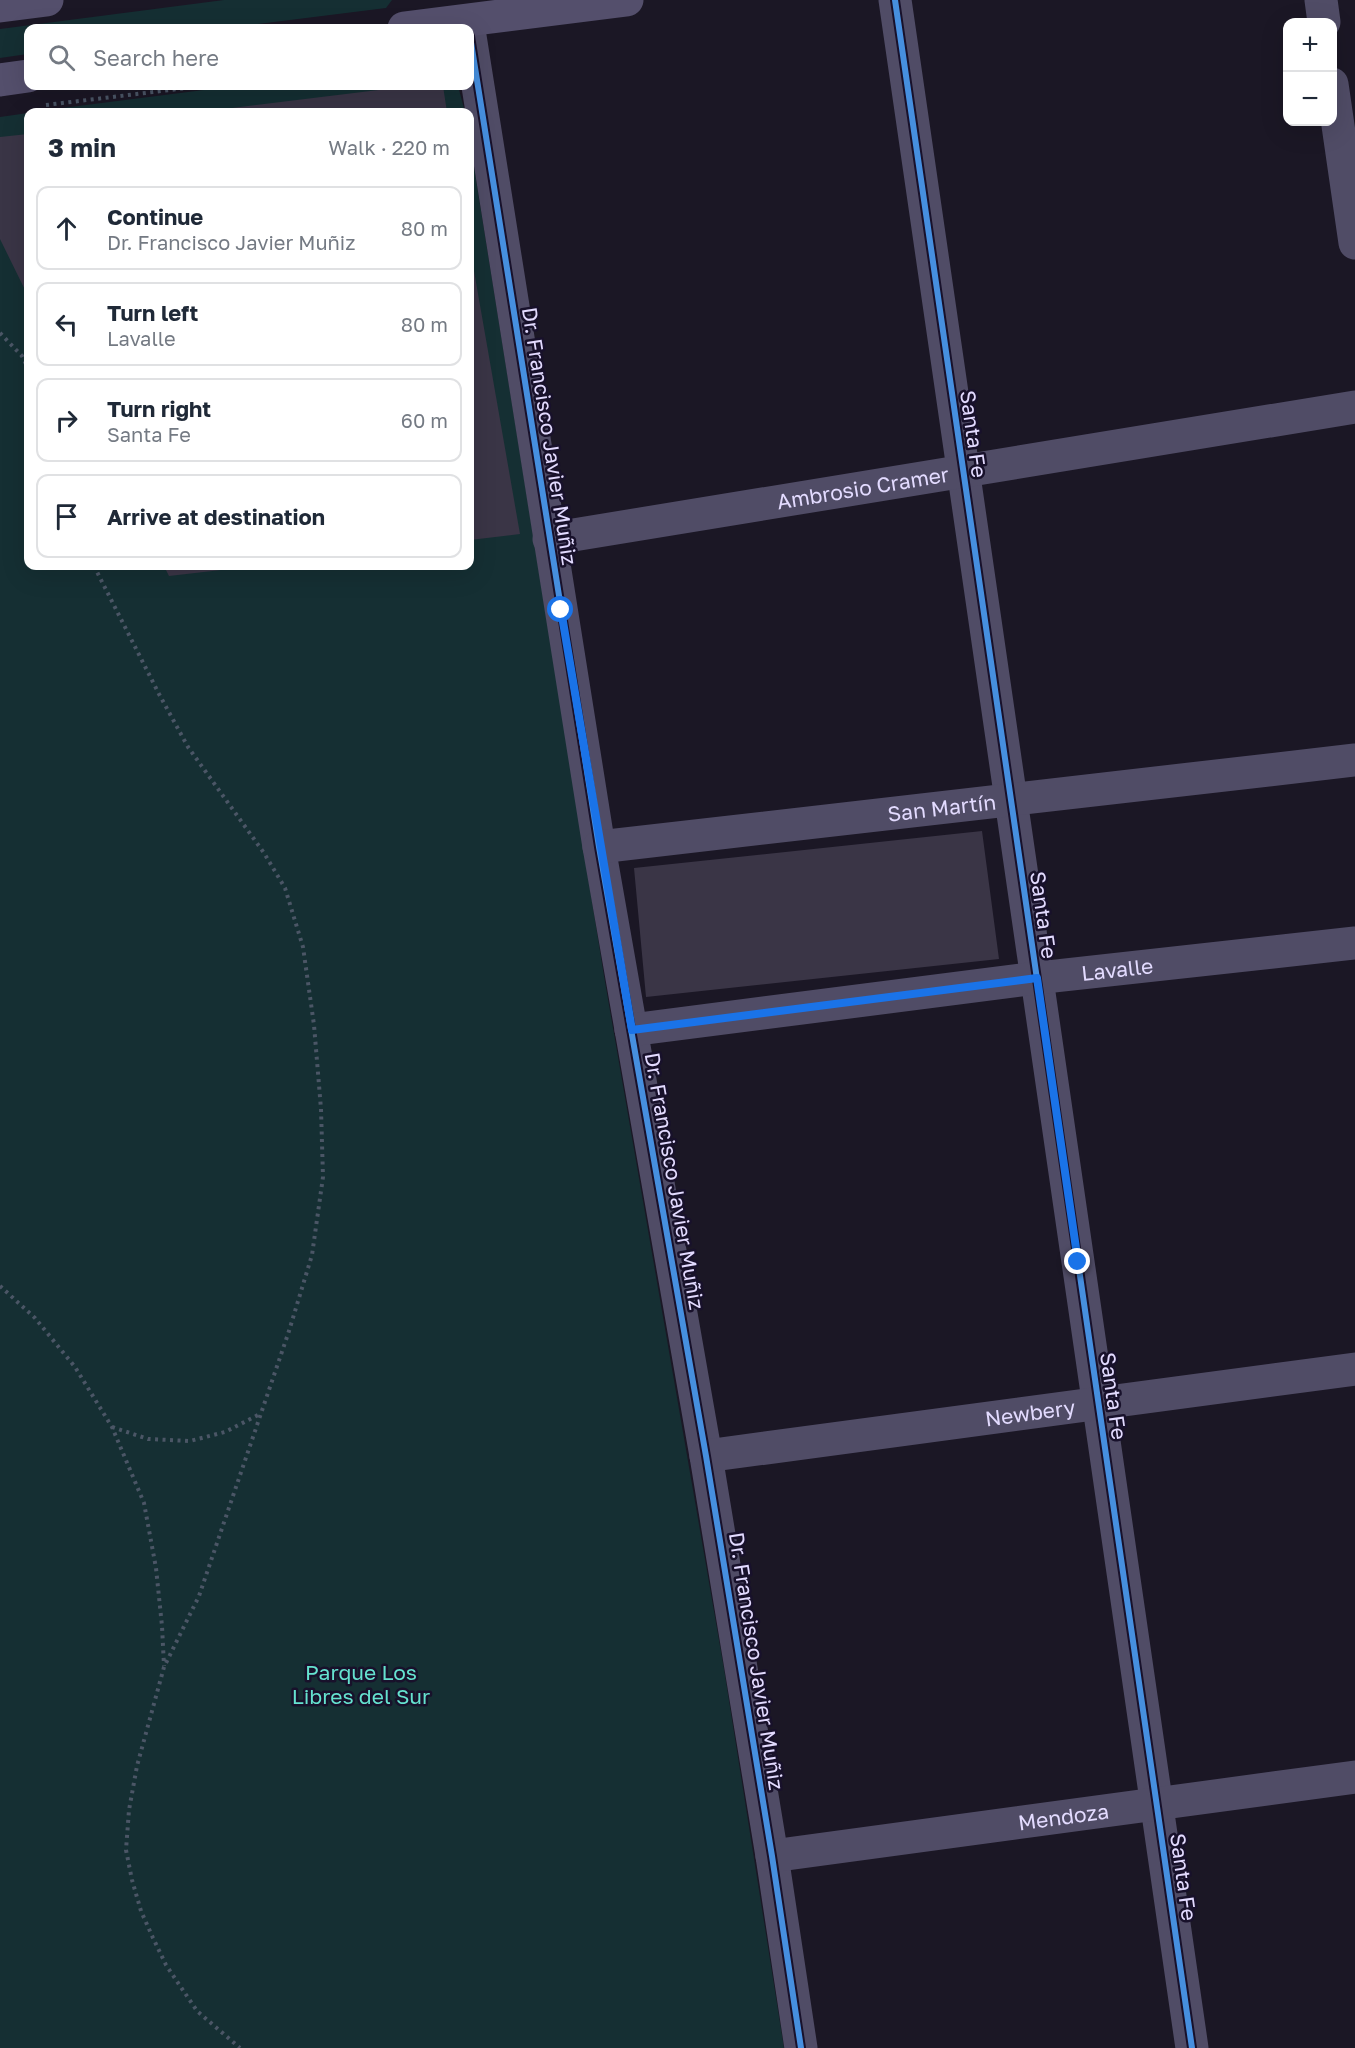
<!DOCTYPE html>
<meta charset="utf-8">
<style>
body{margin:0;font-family:"Golos Text",sans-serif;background:#f2f2f3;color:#1f2937}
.controls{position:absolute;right:18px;top:18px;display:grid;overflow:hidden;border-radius:12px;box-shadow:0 6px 24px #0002}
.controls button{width:54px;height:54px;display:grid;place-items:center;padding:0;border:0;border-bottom:2px solid #e0e1e3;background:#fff;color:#1f2937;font:30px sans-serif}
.stop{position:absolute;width:18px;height:18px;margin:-14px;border:4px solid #1a73e8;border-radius:50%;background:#fff}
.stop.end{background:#1a73e8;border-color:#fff;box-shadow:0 2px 6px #0008}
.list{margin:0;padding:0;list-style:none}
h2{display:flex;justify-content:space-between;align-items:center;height:78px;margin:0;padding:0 24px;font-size:26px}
h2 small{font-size:20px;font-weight:400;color:#747a83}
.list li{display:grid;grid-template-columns:39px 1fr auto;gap:18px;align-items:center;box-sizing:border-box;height:84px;margin:0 12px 12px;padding:0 12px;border:2px solid #e0e1e3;border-radius:12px}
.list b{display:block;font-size:22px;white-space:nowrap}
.list p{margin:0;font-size:20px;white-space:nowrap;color:#747a83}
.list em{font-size:20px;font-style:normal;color:#747a83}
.icon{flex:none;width:33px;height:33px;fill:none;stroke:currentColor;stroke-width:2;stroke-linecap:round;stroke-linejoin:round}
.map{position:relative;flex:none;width:1355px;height:2048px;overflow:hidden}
.search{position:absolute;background:#fff;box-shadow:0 6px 24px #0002;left:24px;top:24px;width:450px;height:66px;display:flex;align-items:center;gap:15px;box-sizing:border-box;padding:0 21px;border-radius:12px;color:#747a83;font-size:22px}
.panel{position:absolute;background:#fff;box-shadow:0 6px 24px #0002;left:24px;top:108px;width:450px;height:462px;border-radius:12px}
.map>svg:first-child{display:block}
</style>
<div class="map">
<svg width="1355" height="2048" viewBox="0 0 1355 2048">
<rect width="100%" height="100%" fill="#1b1725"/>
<path fill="#152f33" d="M224,0H392L386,8L227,28H28V54L0,58V29Z
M235,86H458L465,112H31Z
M28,113V566H470V142L604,976L724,1669L784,2048H0V117Z"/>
<path fill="#3a3546" d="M411,86H443L447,112H208V111Z
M28,134V296L0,239V137Z
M470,248L520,534L470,540Z
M164,566H247V567L169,576Z
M982,831L999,959L646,997L634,868Z"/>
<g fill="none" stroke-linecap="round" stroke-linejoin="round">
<path stroke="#4b5666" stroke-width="4" stroke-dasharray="3 4.5" stroke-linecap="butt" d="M46,105L203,86
M0,333L22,356L28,368
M94,566L159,694L188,747L264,853L285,888L303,947L314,1025L321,1109L323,1177L312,1255L289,1331L199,1596L164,1667L137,1766L129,1810L126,1850L132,1880L141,1911L153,1938L166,1965L197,2011L240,2048
M0,1286L35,1318L75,1367L112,1427L144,1503L156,1568L162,1626L164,1666
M112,1427L148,1439L190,1441L225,1432L260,1414"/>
<g stroke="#504c66" stroke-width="33">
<path d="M895,0L1192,2048"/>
<path d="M1321,0L1324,22"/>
<path d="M470,36L599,847L706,1456L772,1856L801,2048"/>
<path d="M1332,84L1355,243"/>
<path id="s1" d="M549,539L1355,407"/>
<path id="s2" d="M599,847L1355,760"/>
<path id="s3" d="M631,1030L1037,978L1355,943"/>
<path id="s4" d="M706,1456L1355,1369"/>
<path id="s5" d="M772,1856L1355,1777"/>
</g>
<path stroke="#544f6c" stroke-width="33" d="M0,6L47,0
M404,28L627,0
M0,80L28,76"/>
<defs>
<path id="cycleway" d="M895,0L1192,2048
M470,36L599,847L706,1456L772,1856L801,2048"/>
</defs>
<use href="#cycleway" stroke="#18112b" stroke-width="10"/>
<use href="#cycleway" stroke="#468fdf" stroke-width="6"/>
</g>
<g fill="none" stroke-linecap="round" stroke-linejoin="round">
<path stroke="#1a73e8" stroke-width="8" d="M561,610L632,1030L1037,978L1078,1262"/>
</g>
<g text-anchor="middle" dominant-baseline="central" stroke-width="5" stroke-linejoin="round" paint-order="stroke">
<g font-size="21" fill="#e3dbff" stroke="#18112b">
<text transform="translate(974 434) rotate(82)">Santa Fe</text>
<text transform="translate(550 436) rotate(81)">Dr. Francisco Javier Muñiz</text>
<text stroke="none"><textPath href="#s1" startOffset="318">Ambrosio Cramer</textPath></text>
<text stroke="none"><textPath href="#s2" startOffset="345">San Martín</textPath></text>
<text transform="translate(1044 915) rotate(82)">Santa Fe</text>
<text stroke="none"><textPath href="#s3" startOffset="490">Lavalle</textPath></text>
<text transform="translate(675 1181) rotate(80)">Dr. Francisco Javier Muñiz</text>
<text transform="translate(1114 1396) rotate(82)">Santa Fe</text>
<text stroke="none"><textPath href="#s4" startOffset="327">Newbery</textPath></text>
<text transform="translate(757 1661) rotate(81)">Dr. Francisco Javier Muñiz</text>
<text stroke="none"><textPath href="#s5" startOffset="294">Mendoza</textPath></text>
<text transform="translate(1184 1877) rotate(82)">Santa Fe</text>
</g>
<g font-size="21" fill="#65e2cf" stroke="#18112b">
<text x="361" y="1672">Parque Los<tspan x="361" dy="24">Libres del Sur</tspan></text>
</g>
</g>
</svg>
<div class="controls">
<button>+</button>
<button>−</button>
</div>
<div class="stop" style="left:561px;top:610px"></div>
<div class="stop end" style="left:1078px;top:1262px"></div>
<div class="search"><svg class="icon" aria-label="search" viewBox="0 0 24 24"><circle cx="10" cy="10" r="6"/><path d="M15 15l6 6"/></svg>Search here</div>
<section class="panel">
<h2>3 min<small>Walk · 220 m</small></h2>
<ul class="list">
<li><svg class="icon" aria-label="ahead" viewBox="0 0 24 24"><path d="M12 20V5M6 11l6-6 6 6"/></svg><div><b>Continue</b><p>Dr. Francisco Javier Muñiz</p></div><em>80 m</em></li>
<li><svg class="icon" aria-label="left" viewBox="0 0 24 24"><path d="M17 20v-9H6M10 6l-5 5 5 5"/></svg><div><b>Turn left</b><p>Lavalle</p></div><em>80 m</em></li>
<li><svg class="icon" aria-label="right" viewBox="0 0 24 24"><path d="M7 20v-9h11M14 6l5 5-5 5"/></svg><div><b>Turn right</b><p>Santa Fe</p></div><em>60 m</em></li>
<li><svg class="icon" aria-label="arrive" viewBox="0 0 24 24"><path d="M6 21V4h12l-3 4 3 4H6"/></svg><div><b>Arrive at destination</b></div></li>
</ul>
</section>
</div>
